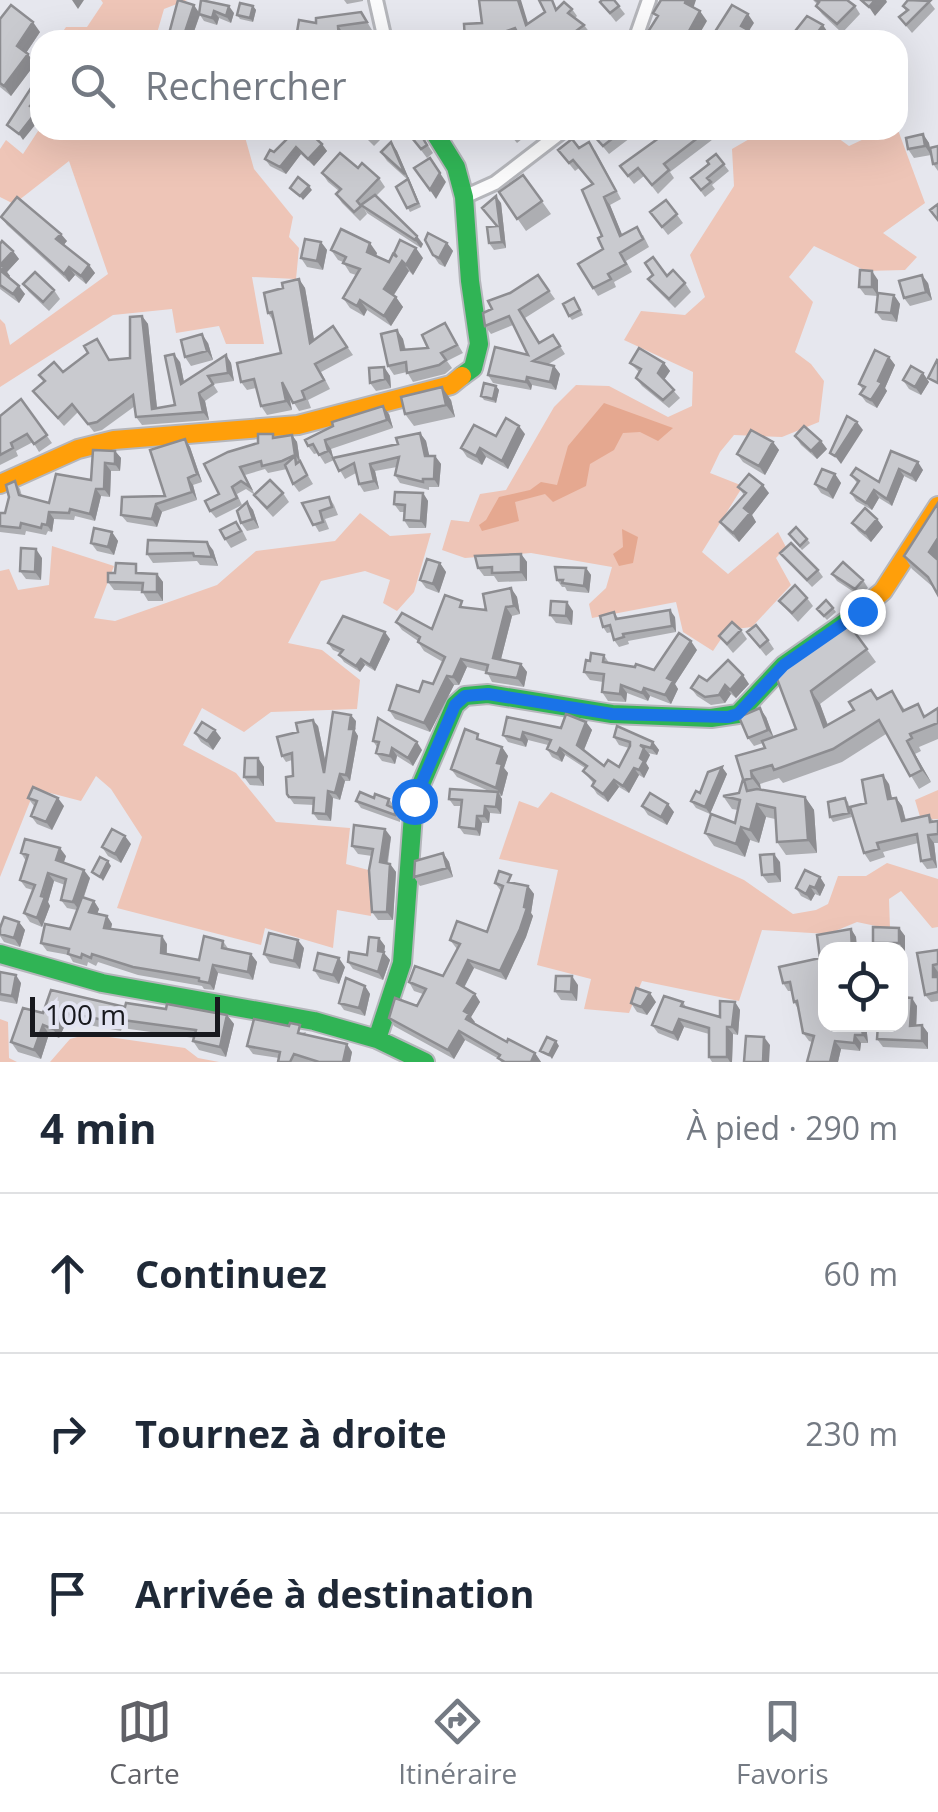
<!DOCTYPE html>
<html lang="fr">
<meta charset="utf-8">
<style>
body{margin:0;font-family:"Open Sans",sans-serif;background:#f2f2f3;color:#1f2937}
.controls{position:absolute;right:30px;bottom:30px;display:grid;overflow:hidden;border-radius:20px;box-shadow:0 10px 40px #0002}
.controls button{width:90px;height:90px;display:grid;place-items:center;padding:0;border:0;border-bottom:2px solid #e0e1e3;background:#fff;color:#1f2937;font:50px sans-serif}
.scale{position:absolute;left:30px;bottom:25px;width:190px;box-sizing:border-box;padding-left:10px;border:5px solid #18191e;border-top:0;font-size:28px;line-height:35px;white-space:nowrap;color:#18191e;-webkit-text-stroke:8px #e3e4f2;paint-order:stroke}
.stop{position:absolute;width:30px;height:30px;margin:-22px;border:8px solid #1a73e8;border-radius:50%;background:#fff}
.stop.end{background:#1a73e8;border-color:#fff;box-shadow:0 2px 10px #0008}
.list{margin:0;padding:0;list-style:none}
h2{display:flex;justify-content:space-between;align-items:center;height:130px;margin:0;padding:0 40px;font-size:42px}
h2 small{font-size:32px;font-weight:400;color:#747a83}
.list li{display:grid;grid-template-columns:65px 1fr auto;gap:30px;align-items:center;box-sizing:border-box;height:160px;padding:0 40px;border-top:2px solid #e0e1e3}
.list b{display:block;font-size:38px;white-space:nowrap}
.list em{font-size:32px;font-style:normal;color:#747a83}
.icon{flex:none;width:55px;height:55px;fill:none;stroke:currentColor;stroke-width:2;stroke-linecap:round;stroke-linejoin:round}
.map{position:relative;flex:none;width:938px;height:1062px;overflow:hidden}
.search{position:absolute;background:#fff;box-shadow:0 10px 40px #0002;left:30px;right:30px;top:30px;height:110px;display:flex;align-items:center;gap:25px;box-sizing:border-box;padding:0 35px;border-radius:30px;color:#747a83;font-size:38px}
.sheet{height:610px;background:#fff}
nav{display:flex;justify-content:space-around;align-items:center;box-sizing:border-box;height:140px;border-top:2px solid #e0e1e3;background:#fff;font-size:28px;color:#747a83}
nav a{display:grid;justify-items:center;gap:5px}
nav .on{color:#606167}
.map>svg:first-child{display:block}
</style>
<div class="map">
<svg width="938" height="1062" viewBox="0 0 938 1062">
<rect width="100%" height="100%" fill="#e6e7ee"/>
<path fill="#eec5b7" d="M101,0H187L164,9L155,40H57L66,27H87L103,3Z
M40,128L70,130L77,135L82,130H243L254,169L293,217L289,237L299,248L296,279L252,277L264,344H226L219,326L176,333L172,309L113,315L0,387V319L5,324L10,345L108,274L69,161L14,204L0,197V149L6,140L23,154Z
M765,130H827L849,146L883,130H898L925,203L883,233L917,257L905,270L866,271L814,246L789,277L813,302L795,352L811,364L824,381L819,422L782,437L734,435L720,452L710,473L743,486L702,552L728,574L778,532L786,547L776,558L791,585L752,627L727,630L713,651L683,632L676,602L592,618L589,604L606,588L612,567L531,553L465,558L442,550L451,520L469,522L480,494L506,490L554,407L576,385L609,386L668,417L692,406L693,372L624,340L641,311L685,315L705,297L690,255L734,186L732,149Z
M360,513L390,536L431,533L414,592L397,611L383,603L390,580L365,571L321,581L288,643L322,650L360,680L357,709L271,712L244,732L202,708L183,745L236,773L276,822L350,828L346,864L372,871L371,916L337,910L333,948L265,928L261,945L117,908L142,837L111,789L96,776L81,801L35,789L0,877V571L9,569L18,590L49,585L52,546L114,566L94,618L115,621L217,585L256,551L335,541Z
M938,790V819L921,820L915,800Z
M551,792L744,880L793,914L816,910L828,904L838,876H866L887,863L938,879V927L932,928L901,891L889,899L890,929L857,922L828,934L762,930L739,1001L642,981L629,1013L584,1009L591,979L537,965L558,870L499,859L519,801L538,808Z
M0,1019L8,1022L9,1058L17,1062H0Z
M88,1034L185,1048L198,1058L219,1062H50L70,1039Z"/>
<path fill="#e5a890" d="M604,403L673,428L658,441L640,432L623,433L614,450L590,464L586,486L553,502L545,494L515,502L519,521L482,531L479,525L486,520L499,497L530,490L541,482L557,485L568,446Z
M622,529L638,537L633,563L619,566L613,554L623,547Z"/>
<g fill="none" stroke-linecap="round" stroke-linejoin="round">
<defs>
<path id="street" d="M376,0L385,40
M635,40L649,0
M464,197L495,183L564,130"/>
<path id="fast" d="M433,130L456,167L464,197L470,281L479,344L473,368L462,376
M0,954L102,983L314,1021L377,1039L425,1062
M377,1039L402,963L414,801L455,705L465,696L488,694L612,714L711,718L738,714L784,665L851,618"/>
<path id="slow" d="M0,484L78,449L114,440L298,425L451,385L462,376
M851,618L883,591L938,506"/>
</defs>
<use href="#street" stroke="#b5b6bb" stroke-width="18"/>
<use href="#fast" stroke="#b5b6bb" stroke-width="22"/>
<use href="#slow" stroke="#b5b6bb" stroke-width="22"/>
<use href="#street" stroke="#fbfbfc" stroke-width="12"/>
<use href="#fast" stroke="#30b455" stroke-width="18"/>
<use href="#slow" stroke="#ff9f0a" stroke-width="18"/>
</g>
<path fill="#adaeb2" d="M201,0L234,13L231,23L219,18L217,25L204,21L200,15L191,40L176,39L170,30L200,12Z
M344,0H363V1L347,4Z
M614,0L625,14L616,22L600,2Z
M813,0H847L855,6L860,14L842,33L822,14L816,6L817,4Z
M928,0L935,9L912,33L899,17L906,11L903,6Z
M253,6L256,10L253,22L240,19L237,15Z
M557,8L572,9L577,16L575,18L584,25L590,33L580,40H521L519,37L508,40H465L482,23H528Z
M361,12L372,30L344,34V40H297L296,38L316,23Z
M0,19L40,32L26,53L35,64L11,96L0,87Z
M279,130H328L318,140L327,151L314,166L301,154L286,174L270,166L265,159L287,139Z
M358,130H380L384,136L374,146Z
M418,130L433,153L427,158L408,133Z
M462,130H478L470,138Z
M506,130H533L517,143Z
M597,130H631L634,135L609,154L595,137L599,134Z
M670,130H725L670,172L674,178L658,194L644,176L634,184L620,166Z
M923,134L929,143L930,148L938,146V171L933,164L931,155L914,158L908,149Z
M391,142L397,151L421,207L410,212L396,187L407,179L387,161L381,152Z
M579,148L595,150L621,199L610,205L622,235H643L649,247L626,261L632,272L614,282L616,287L598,296L578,264L603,249L592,185L579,168L575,171L558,150Z
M716,154L729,171L712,185L715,189L705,197L691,178L709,164Z
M358,168L379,178L385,187L376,196L423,244L421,248L367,213L364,208L367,214L360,221L342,203L336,194L339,191L328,182L322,173Z
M523,175L551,214L526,231L499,192Z
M666,200L683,223L668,235L650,212Z
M501,203L506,248L494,250L489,243L496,226L482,208Z
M1,217L67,241L63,245L89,265L95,273L86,284L75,275L69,282L7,225Z
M321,242L327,250L323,270L307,267L301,258Z
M447,243L453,251L445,267L439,264L433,255Z
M0,244L13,251L19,259L7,272L10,276L8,278L25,294L19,303L0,289Z
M331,250L377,253L376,256L389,262L423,258L413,275L409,271L394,295L403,307L391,326L367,310L364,316L350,308L343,298L356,275L350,273L343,262L338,260Z
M538,275L555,299L525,318L540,343L553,335L565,354L547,365L554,366L560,374L556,390L532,385L531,390L493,383L488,375L528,355L513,325L491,334L485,326L492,309L510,293Z
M667,276L685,283L691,292L675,308L654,287L648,279Z
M299,279L305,288L314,340L333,326L353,355L321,372L330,389L308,400L311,408L299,411L289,395L292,410L267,415L261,406L256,388L247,390L241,382L281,353L274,322L268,313L283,288Z
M878,280V296L865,295L859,287Z
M928,283L932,300L910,306L904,298Z
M23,284L54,290L60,299L49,311L29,292Z
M894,295L900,304L897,322L882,320L876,312Z
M577,302L583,315L572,320L569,316Z
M142,316L148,324L157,408L175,405L180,362L184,382L226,355L231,363L234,381L213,384L218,392L205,401L209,420L142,425L136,417L135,406L102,430L94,432L78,412L64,426L33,391L44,382L39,375L63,372L88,353L97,339L110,360L130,358Z
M445,323L463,353L447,361L452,368L445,374L413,382L407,372L394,375L388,366L397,330L403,339L406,350L428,348Z
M208,343L213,360L191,366L185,357Z
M889,357L895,365L885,388L887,391L877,408L866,402L860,394L863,390L859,384Z
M630,363H664L670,371L664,380L680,398L669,408L642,386L636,378L639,372Z
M384,367L390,376L391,388L376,391L370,383Z
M923,373L929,382L921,395L909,389L903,380Z
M496,386L499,390L496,403L484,400L481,396Z
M21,399L52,443L39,452L33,442L16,451L18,456L0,465V416Z
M451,400L455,417L414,426L405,414Z
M389,414L393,428L331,449L333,458L398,444L420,433L426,441L429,456H435L441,464L439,487H429V490L400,483L395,475L397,467L375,471L379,489L364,492L359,484L356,473L345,479L334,460L325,464L318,453L314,454L308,446Z
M525,434L508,469L486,457L482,465L467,457L461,448L496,436Z
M292,435L297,442L300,462L313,484L299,492L293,484L287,469L268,473L265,469L245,475L255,495L283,493L289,502L273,517L260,503L255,495L246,489L237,494L242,505L216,518L210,511L219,494L204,464L276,437Z
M795,436L821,441L827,449L817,459L801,445Z
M185,439L190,447L202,482L193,485L197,500L162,512L157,527L127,522L121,515L165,496Z
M773,442L779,450L765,475L743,462L737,454Z
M115,451L121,458L120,471H111L110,497L101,496L95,521L75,516L74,520L54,519L52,532L48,531L46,535L26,531L25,535L0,532V513H5L15,481L20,489L22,496L49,503L91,480Z
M891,451L923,470L916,482L904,476L892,506L879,498L872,510L856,501L851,493L857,483L851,475L879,482Z
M835,474L841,483L833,499L821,493L815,484Z
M738,487L769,493L752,515L756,522L739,542L726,530L720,522L744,495Z
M423,493L428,501L426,528H409L404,520V512H400L394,504Z
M329,497L334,505L338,515L325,519L329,529L319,532L302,503Z
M247,502L253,510L259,528L247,531L241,523Z
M938,503L933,587L912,569L904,556Z
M877,519L883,527L871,542L858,531L852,523Z
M242,530L247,540L231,548L225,539Z
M112,532L118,541L114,555L97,551L91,543Z
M792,538L807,539L810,543L802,550Z
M213,550L218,566L200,565L197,561L153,563L147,554Z
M780,553L818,570L823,577L812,587Z
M521,554L527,562V581L498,582L494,576H484L478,568Z
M42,558L41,580L26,579L20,571Z
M440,563L446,572L439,593L426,588L420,580Z
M586,568L591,575L589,593L567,591L565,587H562L557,580Z
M142,573L157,574L163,582V601H148L142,591L114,590L108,582Z
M832,574L863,580L868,588L860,596L837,581Z
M511,588L517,597L520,614L512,616L501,659L521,664L527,672L524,687L492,682L487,672L467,667L459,685H454L430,732L395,719L389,710L433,684L443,662L424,651L418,642V641L402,630L396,622L432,629L466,607L486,610Z
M807,598L813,606L798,622L779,601Z
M833,608L836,612L827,620L817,609Z
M573,611L572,625L556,623L550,615Z
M614,612L618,618L675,617L676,632L628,641L629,644L619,647L614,640L612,632L607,633L603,627Z
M847,622L876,662L820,704L828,725L854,710L871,690L877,699L892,691L905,710L926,715L938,709V739L919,747L921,751L915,754L931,782L919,789L886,734L842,762L783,783L779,778L760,784L761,789L805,797L814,810L817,853L786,855L777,842L775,819L766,817L759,843L750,840L745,857L714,846L705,833L735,823L738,810L732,809L723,796L739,793L743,779L765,748L763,743L754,746L748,738L766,717L773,737L796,729L799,657Z
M741,630L747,639L733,653L719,636Z
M747,632L768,640L774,649L766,656Z
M390,639L375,671L365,665L360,672L344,662L339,655L340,653L333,650L328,643Z
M697,650L675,684L678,689L671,704L650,696L648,701L627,693L626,702L608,701L602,692L603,682L590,680L584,672L590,661L604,655L609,663L654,670Z
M707,681L749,684L736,698L731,694L725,703L711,705L697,696L691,688Z
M356,721L355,731L358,736L350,781H345L340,800L333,798L331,821L318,820L313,813L314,805L294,804L287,794L293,776L292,760L286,762L282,756L318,726L326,764Z
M586,722L592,730L584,750L604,766L619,767L629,748L619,745L614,737L653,742L659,750L657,755L648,753L650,755L646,763L649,768L644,778L639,775L629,793L619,787L608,802L597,794L592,786L594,784L583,771L585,768L565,755L562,762L552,757L547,749L548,745L528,740L526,747L508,742L503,735L561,728Z
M195,733L221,738L213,750L201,742Z
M373,741L422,750L413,766L397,756L395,764L382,761L376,753L377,747Z
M484,741L502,747L508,756L504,768L508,773L502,796H500L502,799L501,814L490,813L489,823H482L480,836L464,834L459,827L461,806H454L449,799L491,792L457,777L451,769Z
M258,758L264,767V786L250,785L244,777Z
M722,767L727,774L710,814L696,808L691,801Z
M889,784L892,799L896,798L902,806L906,820L929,815L934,822L938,821V843H934L937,868L927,869L921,861L918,843L883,852L885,857L870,862L864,853L866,803Z
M28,798L64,806L52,830L37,824L31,816L34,806Z
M374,798L389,799L394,806L393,808L400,816V822L361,808L356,801Z
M845,798L848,802L852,817L833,822L830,817Z
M642,806L674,812L667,825L648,815Z
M391,837L388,863L390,864L396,872L393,920H378L372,912V856L358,854L352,846Z
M131,844L121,863L108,856L102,847Z
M21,853L66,856L63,863L90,878L84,897L94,901L99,909L97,914L107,916L112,924L111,929L167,944V954L199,960L223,941L229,950L251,954L257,962L253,980L218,973L214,990L204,989L202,986L138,975L98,962L96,966L88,962L87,966L73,962L69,955L47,951L41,943L70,929L77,910L67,908L61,900L65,885L54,881L48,902L50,906L42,927L30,922L24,913L33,890L26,888L20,880L26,861Z
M443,853L449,862L453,877L420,886L414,877Z
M780,862L781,882L768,883L762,875Z
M820,877L825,885L820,896L815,894L811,901L801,896L796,888Z
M495,883L528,886L534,894L531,913L533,916L526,937L506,980L474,968L464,988L475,994L480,1002L471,1017L474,1023L507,1042L535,1053L541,1062H501L499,1059L465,1040L454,1059L394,1026L389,1018L417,1006L423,994L414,991L409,982L443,976L457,949L450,940L487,932L501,891Z
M19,922L25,930L20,947L4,942L0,936V928Z
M899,928L905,936V952H900V950H878L873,943Z
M851,929L856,937L857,950H826V1024H866L868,1043H861L860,1051L841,1049L838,1062H807L812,1042L809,1041L803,1033L798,1009L794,1002L791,991H788L783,983L779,967L820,958L817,935Z
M379,938L385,946L384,953L390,960L383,980L353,969L348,962L367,955Z
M304,948L300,969L270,963L264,954Z
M938,950V1001L931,1002L925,995L917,953Z
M345,967L339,984L320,979L314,970Z
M0,972L21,983L17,1004L0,1001Z
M578,985L577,1001L561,1000L555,991Z
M365,986L370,994L365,1016L344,1010L339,1003Z
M900,992L903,998L917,1006L916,1025H922L928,1033V1049L883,1047L877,1039L900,1024Z
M656,1002L647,1015L637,1012L631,1003Z
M683,1002L686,1007L720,1017L735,1002L740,1010L738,1035L733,1034L732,1062H712L709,1057V1034L684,1027L678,1041L658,1033L652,1025Z
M125,1007L166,1009L227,1015L234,1024L226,1057L199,1050L193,1041L194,1038L122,1028L121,1031L67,1021L59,1038L49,1034L41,1059L18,1052L11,1042L43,1013Z
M306,1032L305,1034L352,1052L350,1062H278L279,1058L253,1054L247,1046Z"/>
<path fill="#8d8d91" d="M72,0H84L78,9Z
M518,0H521L531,33L526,25Z
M686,0H696L692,12L685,3Z
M875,0H886L887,2L875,16L869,7Z
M194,5L200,14L191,40H188L184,35Z
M229,6L234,13L231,23L226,16Z
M253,6L256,10L253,22L250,18Z
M214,11L219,18L217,25L212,18Z
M700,11L707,21L696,40H684Z
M748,14L754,23L747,34L741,26Z
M33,22L40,32L24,56L17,46Z
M823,25L829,34L824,40H812Z
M338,26L344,34V40H339Z
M28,54L35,64L11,96L4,86Z
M40,95V106L35,112L30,106Z
M37,111L40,119L23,140L19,134Z
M923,134L929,143L931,155L925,146Z
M391,142L397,151L421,207L405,174Z
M322,144L327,151L314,166L308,159Z
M296,147L301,154L286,174L280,167Z
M440,173L446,182L436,199L430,190Z
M309,186L312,190L303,200L300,196Z
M496,196L501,203L506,248L502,242Z
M604,197L610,205L626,244L620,236Z
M61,234L67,241L62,247L56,239Z
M417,236L423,244L421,248L415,240Z
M321,242L327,250L323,270L317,261Z
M370,243L377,253L374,262L367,252Z
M447,243L453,251L445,267L439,258Z
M416,248L423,258L413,275L406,265Z
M13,251L19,259L7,272L10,276L7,280L1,271L0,265Z
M402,261L409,271L391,299L384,289Z
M89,265L95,273L86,284L81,276Z
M69,267L75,275L69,282L64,274Z
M872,271L878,280V296L872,287Z
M922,275L928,283L932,300L926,292Z
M299,279L305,288L316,351L310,343Z
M19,286L25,294L19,303L13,294Z
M894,295L900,304L897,322L891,313Z
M396,297L403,307L391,326L384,316Z
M360,300L367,310L364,316L357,306Z
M142,316L148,324L158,417L152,409Z
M397,330L403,339L407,359L401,350Z
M202,334L208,343L213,360L207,351Z
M174,354L180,362L186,392L181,384Z
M226,355L231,363L234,381L228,373Z
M889,357L895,365L885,388L887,391L877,408L871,400Z
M664,363L670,371L663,381L658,373Z
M554,366L560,374L556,390L550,382Z
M384,367L390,376L391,388L385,379Z
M923,373L929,382L921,395L915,387Z
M527,377L532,385L531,390L526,382Z
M282,382L288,391L292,410L286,401Z
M496,386L499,390L496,403L493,399Z
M442,387L451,400L455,417L446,405Z
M199,393L205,401L209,420L203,412Z
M383,406L389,414L393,428L387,420Z
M857,422L863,430L841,464L835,456Z
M519,426L525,434L508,469L502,461Z
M420,433L426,441L431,463L425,456Z
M292,435L297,442L300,462L295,455Z
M185,439L190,447L202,482L197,474Z
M325,440L331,449L334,460L328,451Z
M821,441L827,449L817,459L811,451Z
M773,442L779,450L765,475L759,466Z
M480,448L486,457L482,465L476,456Z
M115,451L121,458L120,471L115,464Z
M435,456L441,464L439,487L434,479Z
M918,462L923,470L916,482L911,475Z
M105,463L111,471L110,497L104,489Z
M370,464L375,471L379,489L374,481Z
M899,469L904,476L892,506L887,499Z
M835,474L841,483L833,499L827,490Z
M188,478L193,485L197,500L192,492Z
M763,485L769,493L752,515L756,522L739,542L733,533L744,508Z
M96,489L101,496L95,521L90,514Z
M874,490L879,498L872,510L866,503Z
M423,493L428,501L426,528L421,521Z
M247,502L253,510L259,528L253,519Z
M156,504L162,512L157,527L152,519Z
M49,512L54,519L52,532L47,525Z
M877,519L883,527L871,542L865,533Z
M112,532L118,541L114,555L108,547Z
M938,538V564L929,552Z
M207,542L213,550L218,566L212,557Z
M36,549L42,558L41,580L35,572Z
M521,554L527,562V581L521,572Z
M440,563L446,572L439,593L433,584Z
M586,568L591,575L589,593L584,586Z
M157,574L163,582V601L157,592Z
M511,588L517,597L520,614L514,606Z
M567,602L573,611L572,625L566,616Z
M506,607L512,616L499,667L493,658Z
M670,610L675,617L676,632L672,626Z
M385,632L390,639L375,671L370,665Z
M691,641L697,650L675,684L678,689L671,704L665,695L667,678Z
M361,659L365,665L360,672L356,666Z
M461,659L467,667L459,685L453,677Z
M521,664L527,672L524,687L517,678Z
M743,675L749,684L736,698L730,690Z
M447,676L454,685L430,732L424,723Z
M621,685L627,693L626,702L620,694Z
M725,685L731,694L725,703L719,695Z
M644,688L650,696L648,701L642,693Z
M811,691L820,704L833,740L824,727Z
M760,708L766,717L774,738L768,730Z
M351,715L356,721L355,731L358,736L350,781L346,775Z
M313,720L318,726L329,779L324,773Z
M586,722L592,730L583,752L577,745Z
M215,730L221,738L213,750L207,741Z
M523,732L528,740L526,747L521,740Z
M907,741L915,754L931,782L922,770Z
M417,742L422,750L413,766L408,758Z
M653,742L659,750L657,755L651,748Z
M502,747L508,756L504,768L508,773L502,796L496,788L497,763Z
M392,748L397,756L395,764L390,756Z
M560,748L565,755L562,762L557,754Z
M644,748L650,755L646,763L649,768L644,778L639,770L640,758Z
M258,758L264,767V786L258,777Z
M722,767L727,774L710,814L705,807Z
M634,768L639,775L629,793L623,786Z
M751,771L760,784L761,790L752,778Z
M340,774L345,781L340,800L335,793Z
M883,775L889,784L894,808L888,799Z
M614,780L619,787L608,802L603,794Z
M328,791L333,798L331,821L326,814Z
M498,792L502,799L501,814L496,807Z
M805,797L814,810L817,853L808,840Z
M58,798L64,806L52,830L46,822Z
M896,798L902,806L908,830L902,821Z
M668,804L674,812L667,825L661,817Z
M757,804L766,817L759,843L750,830Z
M485,806L490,813L489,823L484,816Z
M477,816L482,823L480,836L476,829Z
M741,827L750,840L745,857L736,844Z
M385,829L391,837L386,870L380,862Z
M928,835L934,843L937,868L932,859Z
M125,836L131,844L121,863L115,854Z
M60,848L66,856L62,868L56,860Z
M443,853L449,862L453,877L447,868Z
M774,854L780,862L781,882L775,874Z
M108,861L111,866L103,881L100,877Z
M390,864L396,872L393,920L387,912Z
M84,870L90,878L79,910L73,902Z
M48,873L54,881L48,902L50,906L42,927L37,918Z
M820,877L825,885L820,896L815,888Z
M528,886L534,894L531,913L533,916L526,937L506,980L500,971L524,907Z
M810,886L815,894L811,901L806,894Z
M94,901L99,909L95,920L89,912Z
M107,916L112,924L109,936L104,928Z
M19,922L25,930L20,947L14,938Z
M899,928L905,936V952L899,943Z
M851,929L856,937L857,950H852Z
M162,936L167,944L166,961L161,953Z
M379,938L385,946L384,953L390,960L383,980L378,972Z
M298,940L304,948L300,969L294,961Z
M251,954L257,962L253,980L248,972Z
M339,958L345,967L339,984L333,975Z
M468,960L474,968L462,991L457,983Z
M213,965L218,973L214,990L209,983Z
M933,965L938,972V984L933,977Z
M16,975L21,983L17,1004L12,996Z
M572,976L578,985L577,1001L571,992Z
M365,986L370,994L365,1016L359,1008Z
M650,993L656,1002L647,1015L641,1007Z
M475,994L480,1002L471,1017L475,1022L472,1027L464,1011Z
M912,998L917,1006L916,1033L910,1026Z
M735,1002L740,1010L738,1035L732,1027Z
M61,1012L67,1021L59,1038L53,1029Z
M227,1015L234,1024L226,1057L220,1047Z
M679,1019L684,1027L678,1041L673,1033Z
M861,1024H866L868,1043L863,1035Z
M43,1025L49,1034L41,1059L34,1050Z
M922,1025L928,1033V1049L922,1041Z
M727,1027L733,1034L732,1062H730L727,1057Z
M459,1031L465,1040L454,1059L448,1050Z
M855,1035L861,1043L860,1051L854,1043Z
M764,1037L770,1045L769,1062H763Z
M556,1041L559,1046L552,1059L549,1055Z
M835,1041L841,1049L838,1062H830Z
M347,1044L352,1052L350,1062H343Z
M535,1053L541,1062H531Z"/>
<path fill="#c9cacf" stroke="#8d8d91" stroke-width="2.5" d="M178,0L194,5L184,35L170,30Z
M201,0L229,6L226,16L214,11L212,18L199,14Z
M479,0H518L526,25L545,12L539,0H552L556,10L564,2L572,9L568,13L584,25L564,40H532L537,37L521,40L515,28L498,34L499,40H465L464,24L482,23Z
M602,0H614L619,6L610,13L600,2Z
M661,0H686L685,3L700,11L684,40H655L646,35L658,16L653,13Z
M816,0H847L855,6L837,24L816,6L819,2Z
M861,0H875L869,7Z
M908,0L930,1L906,25L899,17L908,10L903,6Z
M240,3L253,6L250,18L237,15Z
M11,5L33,22L17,46L28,54L4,86L0,83V19Z
M732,5L748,14L741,26L766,40H714L711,38Z
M361,12L367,22L338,26L339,40H305L296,38L299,20L316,23V18Z
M807,16L823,25L812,40H799L792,35Z
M31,88L40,95L30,106L37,111L19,134L7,125Z
M280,130H316L311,134L322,144L308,159L296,147L280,167L265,159L270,150L274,152L288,138Z
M360,130H375L368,138Z
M411,130H418L427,145L421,149L408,133Z
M507,130H518L512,136Z
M597,130H623L603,146L595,137L600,134Z
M670,130H708L664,164L669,170L652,185L638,168L628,176L620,166Z
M923,134L925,146L908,149L906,138Z
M572,139L579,148L589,142L616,191L604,197L620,236L637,227L643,239L620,253L626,264L608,274L611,279L593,288L578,264L603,249L598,238L602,236L582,190L593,184L573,160L569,163L558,150Z
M391,142L405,174L381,152Z
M938,146V163L933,164L930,148Z
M340,153L358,168L362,163L379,178L357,201L361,206L354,212L336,194L341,189L322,173Z
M716,154L724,164L707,178L711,182L701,190L691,178L709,164L707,161Z
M430,158L440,173L430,190L414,168Z
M523,175L542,201L517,219L499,192Z
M298,177L309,186L300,196L290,188Z
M408,179L418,203L407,208L396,187Z
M375,195L417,236L415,240L361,205Z
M496,196L502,242L489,243L487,227L497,226L482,208Z
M17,197L61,234L56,239L89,265L81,276L69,267L64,274L1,217Z
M666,200L677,214L662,227L650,212Z
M938,204V220L930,210Z
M341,229L370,243L367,252L389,262L393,254L397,257L394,253L400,240L416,248L406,265L402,261L384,289L396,297L384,316L360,300L357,306L343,298L360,269L343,263L346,257L331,250Z
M428,233L447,243L439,258L433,255L425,240Z
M305,239L321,242L317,261L301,258Z
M2,241L13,251L0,265L4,267L1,271L19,286L13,294L0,285V244Z
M653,257L667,276L673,270L685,283L669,299L648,279L653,275L645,263Z
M860,270L872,271V287H859Z
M35,272L54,290L43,302L23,284Z
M538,275L549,291L519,310L539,343L553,335L560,346L533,361L554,366L550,382L527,377L526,382L488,375L495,347L528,355L509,316L485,326L483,313L492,309L488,301L510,293Z
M922,275L926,292L904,298L899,281Z
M299,279L310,343L333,326L347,347L315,364L324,380L302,391L305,399L293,403L282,382L286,401L261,406L254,379L241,382L237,363L281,353L272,312L268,313L264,293L283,288L282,283Z
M878,293L894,295L891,313L876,312Z
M574,298L580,310L569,316L563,304Z
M142,316L152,409L175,405L165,356L174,354L181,384L226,355L228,373L208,376L213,384L199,393L203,412L136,417L133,395L97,422L88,424L72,404L58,418L33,391L45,381L39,375L54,362L63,372L88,353L84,346L97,339L109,360L130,358V317Z
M445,323L457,345L441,353L446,360L439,365L407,373L406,362L388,366L381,334L397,330L401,350L428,348L422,335Z
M202,334L207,351L185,357L181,340Z
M639,348L664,363L658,373L674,390L663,400L636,378L641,369L630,363Z
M875,350L889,357L878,381L882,383L871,400L860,394L865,387L859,384Z
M937,360L938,361V383L928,378Z
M911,366L923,373L915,387L903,380Z
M384,367L385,379L370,383L369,368Z
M484,383L496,386L493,399L481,396Z
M442,387L446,405L405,414L401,397Z
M21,399L47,435L34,444L27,434L11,443L13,448L0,455V416Z
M383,406L387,420L325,440L328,451L319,455L313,444L308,446L305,440L333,426L332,422Z
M847,416L857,422L835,456L830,453Z
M506,418L519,426L502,461L480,448L476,456L461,448L474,425L496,436Z
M804,426L821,441L811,451L795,436Z
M751,430L773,442L759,466L737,454Z
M420,433L425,456H435L434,479H423V482L395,475L399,457L370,464L374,481L359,484L354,463L339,471L333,458L398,444L396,438Z
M258,434H273V438L292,435L295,455L282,461L262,466L261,461L240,467L250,487L241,481L232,487L237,498L210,511L205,501L219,494L204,464L228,452L258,443Z
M185,439L197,474L188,478L192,492L156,504L152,519L121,515L122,497L165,496L150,450Z
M93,450L115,451V464L105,463L104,489H96L90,514L70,509L69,513L49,512L47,525L42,524L41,528L21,523L20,528L0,526V513H5L9,497L6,485L15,481L19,495L49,503L56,474L91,480Z
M891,451L918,462L911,475L899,469L887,499L874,490L866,503L851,493L859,481L851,475L856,468L879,482Z
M295,456L296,464L300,461L307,475L293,484L285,465Z
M822,469L835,474L827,490L815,484Z
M749,474L763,485L744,508L750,513L733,533L720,522L746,493L738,487Z
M270,480L283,493L267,508L254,495Z
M395,492L423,493L421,521L404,520L405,505L394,504Z
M329,497L332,507L320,511L323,522L313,525L302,503Z
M247,502L253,519L241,523L237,511Z
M938,503V538L929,552L938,560V595L928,577L904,556Z
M865,508L877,519L865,533L852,523Z
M236,522L241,531L225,539L220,530Z
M796,527L807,539L800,546L789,534Z
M94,528L112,532L108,547L91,543Z
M148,540L207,542L212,557L194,556L193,553L147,554Z
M791,543L818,570L807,580L780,553Z
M21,548L36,549L35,572L20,571Z
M521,554V572L492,573V567L478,568L475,556Z
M427,559L440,563L433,584L420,580Z
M843,562L863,580L855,589L832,574Z
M116,563L136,564V573L157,574V592H142L143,583L108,582V573H115Z
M555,567L586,568L584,586L562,583L563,580H557Z
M795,585L807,598L792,613L779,601Z
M511,588L514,606L506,607L493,658L521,664L517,678L486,673L488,665L461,659L453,677L447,676L424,723L389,710L397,685L419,692L423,681L433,684L445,657L418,642L420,637L396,622L402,613L432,629L445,595L462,601L460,607L486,610L483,594Z
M826,600L833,608L824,616L817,609Z
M551,601L567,602L566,616L550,615Z
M670,610L672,626L623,634L624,637L614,640L610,625L603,627L600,616L614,612L616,619Z
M343,616L385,632L370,665L361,659L356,666L339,655L343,650L328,643Z
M732,622L741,630L727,644L719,636Z
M847,622L867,649L811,691L824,727L854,710L849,702L871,690L877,699L892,691L903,711L918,704L924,717L938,708V723L910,734L912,738L907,741L922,770L910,776L879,720L833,749L774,770L772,765L751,771L752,778L744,780L747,791L757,789L805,797L808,840L777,842L775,808L757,804L750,830L741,827L736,844L705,833L711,814L735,823L740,800L723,796L739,793L743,779L736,756L765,748L762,741L796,729L774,671L781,664L799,657Z
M756,625L768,640L760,647L747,632Z
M679,633L691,641L667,678L673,681L665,695L644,688L642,693L621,685L620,694L602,692L604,674L584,672L586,660L590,661L591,653L604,655L603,662L635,667L636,664L654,670Z
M728,660L743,675L730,690L725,685L719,695L705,697L691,688L699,676L707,681Z
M760,708L768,730L748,738L739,717Z
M333,712L351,715L349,729H354L346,775L340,774L335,793L328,791L326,814L313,813L314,798L289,797L287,794L286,777L293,776L292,753L282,756L277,737L298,732L296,723L313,720L324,773Z
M566,714L586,722L577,745L604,766L608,760L619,767L630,746V742L614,737L617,726L653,742L651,748L640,745L644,748L640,758L644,761L639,770L634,768L623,786L614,780L603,794L592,786L595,781L583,771L587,766L560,748L557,754L547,749L551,740L523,732L521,740L503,735L507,717L561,728Z
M378,718L417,742L408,758L392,748L390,756L376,753L379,742L373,741Z
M202,722L215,730L207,741L195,733Z
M465,729L478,734L477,739L502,747L497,763L502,764L496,788L451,769Z
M245,758H258V777H244Z
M722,767L705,807L691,801L696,791L700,793L708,772Z
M883,775L888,799L896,798L902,821L929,815L930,822L938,821V834L928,835L932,859L921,861L917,834L877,843L879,849L864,853L850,807L866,803L862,780Z
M33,787L58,798L46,822L31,816L37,801L28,798Z
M450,789L498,792L496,807L485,806L484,816H477L476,829L459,827L462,800L449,799Z
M360,792L374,798L375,794L389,799L387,805L395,809V815L356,801Z
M650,793L668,804L661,817L642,806Z
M845,798L849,813L830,817L828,802Z
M354,825L385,829L380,862L390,864L387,912H372L369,870L373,849L352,846Z
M112,829L125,836L115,854L102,847Z
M25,839L60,848L56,860L84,870L73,902L61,900L66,879L48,873L41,896L45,897L37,918L24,913L35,885L20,880L28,855L21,853Z
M443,853L447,868L414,877L415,861Z
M774,854L775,874L762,875L760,855Z
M100,857L108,861L100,877L92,872Z
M805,870L820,877L815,888L810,886L806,894L796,888Z
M499,871L511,875L508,882L528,886L524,907L527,908L520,929L500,971L468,960L457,983L475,994L464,1011L469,1014L466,1019L507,1042L508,1039L535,1053L531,1062H505L498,1058L500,1055L459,1031L448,1050L389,1018L395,998L417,1006L426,989L409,982L415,966L443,976L460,944L450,940L457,921L487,932L503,886L495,883Z
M82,897L94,901L89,912L107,916L104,928L162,936L161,953L199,960L204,936L223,941L222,948L251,954L248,972L213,965L209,983L199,981V978L133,967L92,954L91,958L82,954L81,958L68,954L69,949L41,943L45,924L70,929Z
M4,917L19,922L14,938L0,934V928Z
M873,927L899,928V943H873Z
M851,929L852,950H826V1024H861L863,1035H855L854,1043L835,1041L830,1062H807L814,1036L803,1033L797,1001L794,1002L790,982L783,983L779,967L820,958L817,935Z
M269,933L298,940L294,961L264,954Z
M369,937L379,938L378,951L384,952L378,972L348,962L349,952L367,955Z
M938,950V964L933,965V977H938V992L925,995L917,953Z
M318,953L339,958L333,975L314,970Z
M0,972L16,975L12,996L0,994Z
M556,976H572L571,992L555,991Z
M346,978L365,986L359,1008L339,1003Z
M636,988L650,993L641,1007L631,1003Z
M51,990L125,1007L126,1003L166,1009L167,1004L227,1015L220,1047L193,1041L196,1030L115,1019V1022L61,1012L53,1029L43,1025L34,1050L11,1042L23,1008L43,1013Z
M664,996L683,1002L681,1006L720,1017V1001L735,1002L732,1027H727V1057H709V1028L679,1019L673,1033L652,1025Z
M900,997L912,998L910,1026L922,1025V1041L877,1039L878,1024H900Z
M254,1019L289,1026L290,1023L300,1025L298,1033L347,1044L343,1062H319L294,1054L290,1062H278L280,1052L247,1046Z
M746,1036L764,1037L763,1062H744Z
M547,1037L556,1041L549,1055L540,1051Z"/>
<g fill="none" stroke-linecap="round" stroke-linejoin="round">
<path stroke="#1a73e8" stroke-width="12" d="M414,801L455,705L465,696L488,694L612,714L728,717L738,714L784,665L862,611"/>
</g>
</svg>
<div class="controls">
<button><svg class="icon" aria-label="locate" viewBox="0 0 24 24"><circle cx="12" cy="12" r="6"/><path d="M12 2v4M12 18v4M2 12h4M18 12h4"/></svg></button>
</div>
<div class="scale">100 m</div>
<div class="stop" style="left:414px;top:801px"></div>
<div class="stop end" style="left:862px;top:611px"></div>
<div class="search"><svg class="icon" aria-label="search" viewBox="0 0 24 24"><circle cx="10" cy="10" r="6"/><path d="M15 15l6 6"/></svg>Rechercher</div>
</div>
<section class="sheet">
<h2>4 min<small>À pied · 290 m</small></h2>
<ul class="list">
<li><svg class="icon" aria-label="ahead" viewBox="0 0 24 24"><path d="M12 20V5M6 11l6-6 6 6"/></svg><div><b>Continuez</b></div><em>60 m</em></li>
<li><svg class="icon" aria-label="right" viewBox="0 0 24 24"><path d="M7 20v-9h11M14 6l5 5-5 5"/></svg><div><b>Tournez à droite</b></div><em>230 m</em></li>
<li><svg class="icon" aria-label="arrive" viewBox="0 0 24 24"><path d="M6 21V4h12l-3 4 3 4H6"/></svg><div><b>Arrivée à destination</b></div></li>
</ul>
</section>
<nav>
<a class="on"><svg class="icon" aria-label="map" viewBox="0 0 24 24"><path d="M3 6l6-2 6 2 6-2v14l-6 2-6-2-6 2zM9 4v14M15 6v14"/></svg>Carte</a>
<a><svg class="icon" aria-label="directions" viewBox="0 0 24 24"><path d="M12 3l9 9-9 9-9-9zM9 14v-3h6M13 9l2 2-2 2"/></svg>Itinéraire</a>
<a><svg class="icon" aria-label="saved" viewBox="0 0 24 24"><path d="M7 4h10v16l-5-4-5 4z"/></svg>Favoris</a>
</nav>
